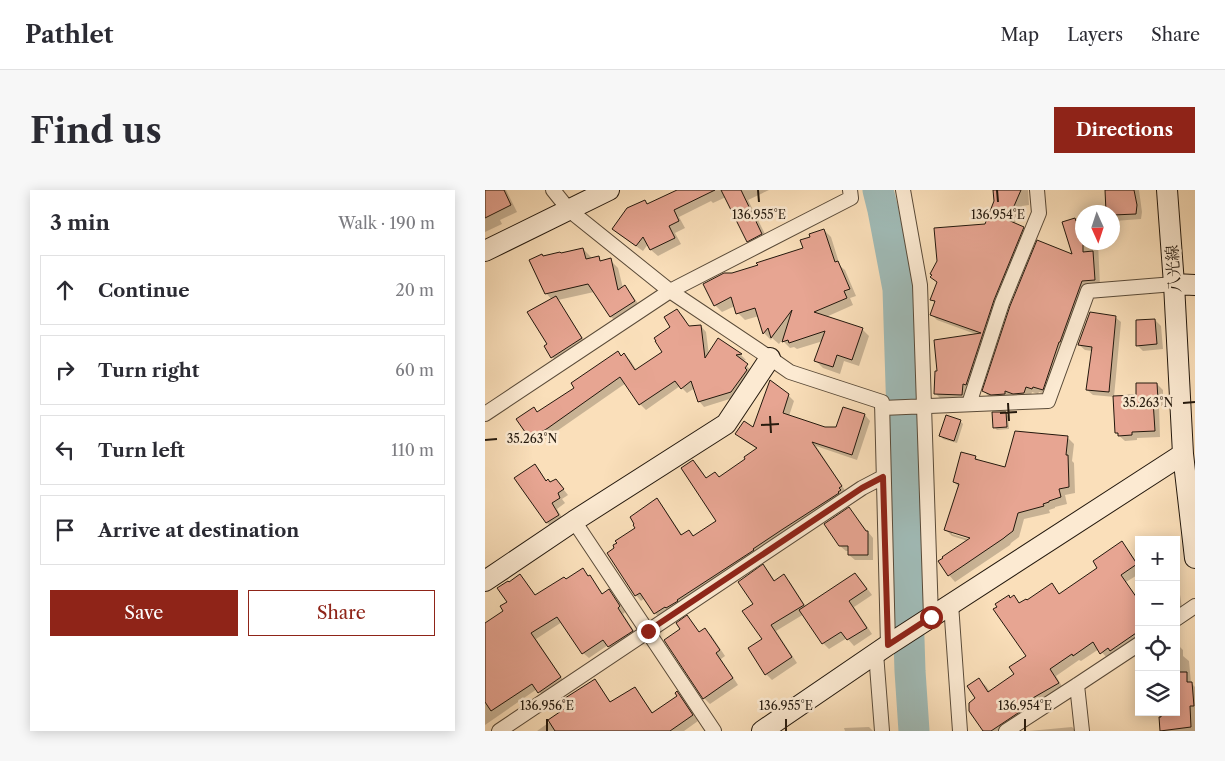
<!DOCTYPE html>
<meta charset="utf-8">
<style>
body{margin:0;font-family:"Libre Caslon Text","Noto Serif JP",serif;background:#f7f7f7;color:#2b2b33}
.controls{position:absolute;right:15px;bottom:15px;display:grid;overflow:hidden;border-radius:0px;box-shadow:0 2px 12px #0003}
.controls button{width:45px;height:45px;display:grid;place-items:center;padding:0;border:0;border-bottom:1px solid #e1e1e2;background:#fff;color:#2b2b33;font:25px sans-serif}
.compass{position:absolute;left:590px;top:15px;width:45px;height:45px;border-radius:50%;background:#fff;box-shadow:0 2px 12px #0003;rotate:177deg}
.stop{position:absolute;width:15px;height:15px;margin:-11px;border:4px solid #8f2418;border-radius:50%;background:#fff}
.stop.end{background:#8f2418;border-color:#fff;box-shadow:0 1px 5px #0008}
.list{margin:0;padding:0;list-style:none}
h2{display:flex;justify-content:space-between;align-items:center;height:65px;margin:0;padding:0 20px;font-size:21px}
h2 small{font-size:16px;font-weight:400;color:#7c7c81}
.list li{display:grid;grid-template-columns:32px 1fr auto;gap:15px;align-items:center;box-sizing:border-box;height:70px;margin:0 10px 10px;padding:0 10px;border:1px solid #e1e1e2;border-radius:0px}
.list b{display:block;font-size:19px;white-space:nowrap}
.list em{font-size:16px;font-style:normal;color:#7c7c81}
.actions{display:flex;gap:10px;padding:15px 20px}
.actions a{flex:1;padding:11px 0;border:1px solid #8f2418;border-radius:0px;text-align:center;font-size:18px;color:#8f2418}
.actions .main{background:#8f2418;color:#fff}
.icon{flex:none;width:28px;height:28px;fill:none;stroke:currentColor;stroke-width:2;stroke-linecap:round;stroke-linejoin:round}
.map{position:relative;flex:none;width:710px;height:541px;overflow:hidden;border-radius:0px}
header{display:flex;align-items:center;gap:30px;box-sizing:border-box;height:70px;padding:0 25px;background:#fff;border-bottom:1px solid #e1e1e2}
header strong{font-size:24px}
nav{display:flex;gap:28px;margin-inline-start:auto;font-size:18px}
.intro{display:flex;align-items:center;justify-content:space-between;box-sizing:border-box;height:120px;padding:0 30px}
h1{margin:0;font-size:35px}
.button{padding:12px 22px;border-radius:0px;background:#8f2418;color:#fff;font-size:18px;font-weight:700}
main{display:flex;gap:30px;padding:0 30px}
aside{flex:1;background:#fff;border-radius:0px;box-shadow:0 2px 12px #0003}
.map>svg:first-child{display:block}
</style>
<header>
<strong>Pathlet</strong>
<nav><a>Map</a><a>Layers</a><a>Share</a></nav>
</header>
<div class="intro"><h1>Find us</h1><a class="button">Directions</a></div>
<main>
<aside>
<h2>3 min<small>Walk · 190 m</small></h2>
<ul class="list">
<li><svg class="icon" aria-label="ahead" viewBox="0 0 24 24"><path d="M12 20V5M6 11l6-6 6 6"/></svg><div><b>Continue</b></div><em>20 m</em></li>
<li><svg class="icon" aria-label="right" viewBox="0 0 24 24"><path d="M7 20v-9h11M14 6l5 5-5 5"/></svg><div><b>Turn right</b></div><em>60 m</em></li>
<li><svg class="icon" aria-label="left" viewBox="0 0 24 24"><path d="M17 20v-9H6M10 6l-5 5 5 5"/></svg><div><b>Turn left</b></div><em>110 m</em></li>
<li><svg class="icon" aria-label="arrive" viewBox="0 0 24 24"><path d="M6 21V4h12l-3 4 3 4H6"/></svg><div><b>Arrive at destination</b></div></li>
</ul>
<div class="actions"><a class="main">Save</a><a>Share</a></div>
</aside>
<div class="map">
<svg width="710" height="541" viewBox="0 0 710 541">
<rect width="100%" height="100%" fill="#fadfba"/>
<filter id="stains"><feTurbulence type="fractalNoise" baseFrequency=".004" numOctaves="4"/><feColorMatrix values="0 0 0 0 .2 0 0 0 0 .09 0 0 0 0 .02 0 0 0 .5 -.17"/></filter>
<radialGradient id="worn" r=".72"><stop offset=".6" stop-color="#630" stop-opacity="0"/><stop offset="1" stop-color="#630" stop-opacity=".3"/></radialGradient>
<path fill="#0003" fill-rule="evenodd" d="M0,0H21L32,22L15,30L17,34L0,42Z
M195,0H284L263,10L283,50L269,57L263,51L241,7L228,13L226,11L194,27L200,38L190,43L196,54L173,66L166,60L163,54L158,61L135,45L128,39L159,11L163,15Z
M509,0H543L544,15L537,16L529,35L538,39L544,44L483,210H457L451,204L493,145L452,130L446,124L450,113L447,109L453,93L447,87L501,35L510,12Z
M621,0H654L657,22L656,29L629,31L628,30V22H623Z
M590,29L593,32L598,52H613L615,96H602L563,205L554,202L553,204L547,202L545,208L504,207L499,201L589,66Z
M339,40L346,47L355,76L360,80L371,106L365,108L368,115L341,127L377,139L384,146L374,176L359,171L355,184L338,178L331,171L338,151L312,159L309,157L305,158L297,150L294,154L287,148L286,150L279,143L274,126L260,130L253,123L250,116L237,122L230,115L247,84L320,59L326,48Z
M98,59L106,67V69L113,68L117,72L125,70L133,78L138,98L139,97L147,105L157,119L134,134L126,127L109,102L73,110L101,153L73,172L67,167L64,155L67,110L61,103L58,67Z
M192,121L198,126L205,138L216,136L221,142L224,165L234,150L256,165L261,170L256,171L267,181L251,207L219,217L214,211L210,198L202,203L195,196L161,220L155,214L141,193L59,250L51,254L46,248L49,219L53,223L91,198L133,162L137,167L139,165L145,170L152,181L179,162Z
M630,127L636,132L629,207H653L672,194L678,200V216H674L675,247L652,248V250L640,251L631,243L630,207L608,205L602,200L607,161L600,160L594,155Z
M670,130L676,136L678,159L658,161L652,155Z
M303,205L309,211L304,226L340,238H352L359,218L380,225L385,231L372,270L331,256L361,302L175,429L170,423L160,408L156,411L151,405L152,338L172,310L177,315L197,345L204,341L209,346L233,331L208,271L214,277L222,289L230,283L235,288L262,269L272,259L257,249L252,244L269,239Z
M521,223L523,226L524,239L512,240L509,237Z
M475,231L478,234L472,253L458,249L456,246Z
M583,248L589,254L587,271L589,273L590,303L580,305L582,314L570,317V318L564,320L565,323L539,329L534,347L526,353L525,355L470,392L464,385L455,372L483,351L467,346L461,340L474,297L469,292L490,267L495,272L520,279ZM467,341L491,349L490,351L467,344Z
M50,276L55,281L62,292L66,294L71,290L83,305L77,309L80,313L72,319L79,331L68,338L62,333L31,289Z
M364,319L388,348V370H370L364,365V361H361L355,356Z
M637,353L643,360L654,375V384L641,392L654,410V452L623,469L614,459L596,471L594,470L571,486L579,500L522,541H499L492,509L494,490L501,496L505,502L531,484L543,466L526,409L529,407L535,414L542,412L566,395L575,404L614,379Z
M278,376L284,382L290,391L299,386L305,392L321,417L370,384L376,390L387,405L369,417L387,444L369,456L362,448L344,459L338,453L319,424L291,441L312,473L287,490L281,484L279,450L270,414Z
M98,380L110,393L118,404L124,401L129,406L140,422L138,424L153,447L129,462L123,455L104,468L98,463L77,432L51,449L80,493L59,507L52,499L0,535V434L20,421L23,412L24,393L35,385L40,391L51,406L81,391Z
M691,395L694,398L697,418L691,427Z
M202,427L208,433L215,443L220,440L226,445L240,466L236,469L253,495L225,514L219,508L197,439Z
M691,453L698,460V466L704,471L706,493L710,497V541H676L674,522H691Z
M109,490L115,496L126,513L149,499L155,505L168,523L194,506L192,503L197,508L213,531L199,541H52L84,518Z
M384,537L388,541H360L359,538Z
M587,537L591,541H544Z"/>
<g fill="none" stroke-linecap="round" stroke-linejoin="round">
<path stroke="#a0bbb7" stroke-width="31" d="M393,0L398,20L413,99L425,481L429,541"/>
</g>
<path fill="#e7a592" stroke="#23180d" d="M0,0H19L26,15L0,28Z
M192,0H230L189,20L194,31L184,36L190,48L165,60L158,47L151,56L127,39L142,18L160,10L162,14Z
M236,0H256L277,44L262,52Z
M508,0H536L523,30L539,37L509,110L481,195L478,194L477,205L449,204L450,181H452L449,150L496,143L445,125L450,111L445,110L452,92L445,87L447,85L445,84L452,71L449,38L500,34L509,11Z
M620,0H649L652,15L651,24L628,25V22H621Z
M590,28L591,31L598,29V62L608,61L610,90L597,91L575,152H574L558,200L548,197L547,199L541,197L539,203L528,204L520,201V204L506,205L497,201L525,116L552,50L587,64L577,32Z
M339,39L350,72L353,71L365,99L359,101L362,108L329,122L378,138L367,170L352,165L348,177L329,171L340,141L304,153L303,150L297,152L307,120L286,148L283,138L278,144L270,118L251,124L246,107L229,116L218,94L239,83H247L273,75L271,73L318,58L315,50L325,47L324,44Z
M98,58L101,69L114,66L115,71L126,68L133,100L140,95L150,111L125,127L103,94L60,104L44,70L57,64L58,66L75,62L76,63Z
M71,106L97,148L66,168L59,156L62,154L42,122Z
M192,119L204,136L216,135L220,168L233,148L257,164L251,165L263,174L260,178L262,180L246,202L213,212L206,191L196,199L190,191L154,215L135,187L63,238L45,249L31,229L49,217L52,222L89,198L86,193L133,161L136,166L139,163L150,180L177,162L170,151H171L169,148L185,137L179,127Z
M605,122L631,126L624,202L601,200L607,157L593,155Z
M670,129L672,154L651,156V130Z
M285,190L304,204L298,223L340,237H351L358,217L380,224L367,265L327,252L357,296L354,298L356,300L353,302L354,303L298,339L268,359L269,360L192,410L193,411L181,418L180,417L169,424L155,403L150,406L122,363L129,358L128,355L132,353L130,351L150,338L148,335L149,334L145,327L172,308L196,345L204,340L208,346L231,331L196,278L208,270L221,288L230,282L234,287L260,269L259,267L272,258L250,244L259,231L268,237Z
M651,193H672L673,210H668L670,241L647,242V245L633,246V243H630L628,206L651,205Z
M507,222H521L522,237L508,238Z
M461,225L476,230L469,251L454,246Z
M530,241L583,246L581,265H583L584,297L574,299L576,307L564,311V312L558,314L559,316L533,323L528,341L520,347L519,348L463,386L453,371L458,368L457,367L485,348L459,340L474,294L468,292L476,262L491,266L490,269L520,277Z
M50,274L61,291L63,289L65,292L71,289L79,299L73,303L75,308L67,313L74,325L61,333L29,288Z
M364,317L381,341H383V365H363V356H354L339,334Z
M637,351L652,374L636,385L654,411V441L625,461L623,458L615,464L608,452L588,466L587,464L565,479L574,493L546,509L548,513L506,541H498L484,521V513L490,508L482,496L494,488L503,502L529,484L524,477L541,466L508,419L512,417L510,414L524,405L525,408L529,405L534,413L541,409L542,410L567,393L574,404L612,378L608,371Z
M278,374L289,391L299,384L319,415L286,435L307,467L280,485L263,458L277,449L257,421L268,414L253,392Z
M98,378L103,386L105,385L117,404L124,399L135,416L133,418L148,441L123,457L118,450L97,464L72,427L46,443L76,487L53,503L47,494L6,521L0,512V433L18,421L15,416L22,412L12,398L23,391L24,392L35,384L50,405L79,387L81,389Z
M370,383L382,399L364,411L382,438L362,450L356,442L337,454L314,420Z
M202,425L214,442L220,438L235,460L231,463L248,488L218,509L179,450L195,439L191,433Z
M691,482H702V492H707L709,516H705L706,537L675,541L674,527H676V524L691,522Z
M110,489L125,512L150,497L167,523L192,506L190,503L192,501L208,525L185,541H70L63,530L82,517L77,510Z"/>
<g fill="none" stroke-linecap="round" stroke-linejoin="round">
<defs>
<path id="street" d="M68,0L84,20L185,101L285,168L305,182L397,212L403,455
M418,0L435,95L446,427
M484,214L517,113L554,23L552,0
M397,218L563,211L603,101L689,94
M0,224L185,101L366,8L365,0
M89,331L229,541
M466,414L475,541
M691,429L710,416
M391,463L397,541
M592,495L597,541
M14,541L377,298L398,287
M521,541L592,495L654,454"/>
<path id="secondary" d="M682,0L689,94L698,264L710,368
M0,61L124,0
M689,94L710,95
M0,391L89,331L241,234L285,168
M277,541L403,455L698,264"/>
</defs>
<use href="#street" stroke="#594a38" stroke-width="16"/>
<use href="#secondary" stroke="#23180d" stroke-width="22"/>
<use href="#street" stroke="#fcead2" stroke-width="14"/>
<use href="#secondary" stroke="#fcead2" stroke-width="20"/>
</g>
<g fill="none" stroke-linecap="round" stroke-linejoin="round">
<path stroke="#8f2418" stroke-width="6" d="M163,441L377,298L398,287L403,455L446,427"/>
</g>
<path fill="none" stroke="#23180d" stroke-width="2" d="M273,0L274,12M512,0L513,12M523,213L524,231M698,213L710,212M515,223L532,222M285,226L286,243M276,235L294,234M0,250L12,249M62,529V541M301,529V541M540,529V541"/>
<g text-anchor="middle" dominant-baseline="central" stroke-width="5" stroke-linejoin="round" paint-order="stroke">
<g font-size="16" fill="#23180d" stroke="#fcead2">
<text transform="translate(688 79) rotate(-94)">八光線</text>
</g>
</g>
<g font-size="12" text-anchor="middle" fill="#23180d" stroke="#fcead2" stroke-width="5" stroke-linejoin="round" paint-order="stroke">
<text x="274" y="29">136.955°E</text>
<text x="513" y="29">136.954°E</text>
<text x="663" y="217">35.263°N</text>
<text x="47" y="253">35.263°N</text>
<text x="62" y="520">136.956°E</text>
<text x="301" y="520">136.955°E</text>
<text x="540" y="520">136.954°E</text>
</g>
<rect width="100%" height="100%" filter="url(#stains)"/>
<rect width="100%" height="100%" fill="url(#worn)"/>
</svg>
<div class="controls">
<button>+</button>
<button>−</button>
<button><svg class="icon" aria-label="locate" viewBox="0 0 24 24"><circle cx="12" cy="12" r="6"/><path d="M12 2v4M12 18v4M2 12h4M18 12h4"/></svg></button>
<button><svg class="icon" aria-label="layers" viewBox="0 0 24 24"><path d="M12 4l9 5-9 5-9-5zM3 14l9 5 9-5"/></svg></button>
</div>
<svg class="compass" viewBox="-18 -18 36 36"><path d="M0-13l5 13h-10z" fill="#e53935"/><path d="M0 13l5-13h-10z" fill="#7c7c81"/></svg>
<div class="stop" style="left:446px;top:427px"></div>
<div class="stop end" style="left:163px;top:441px"></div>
</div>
</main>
